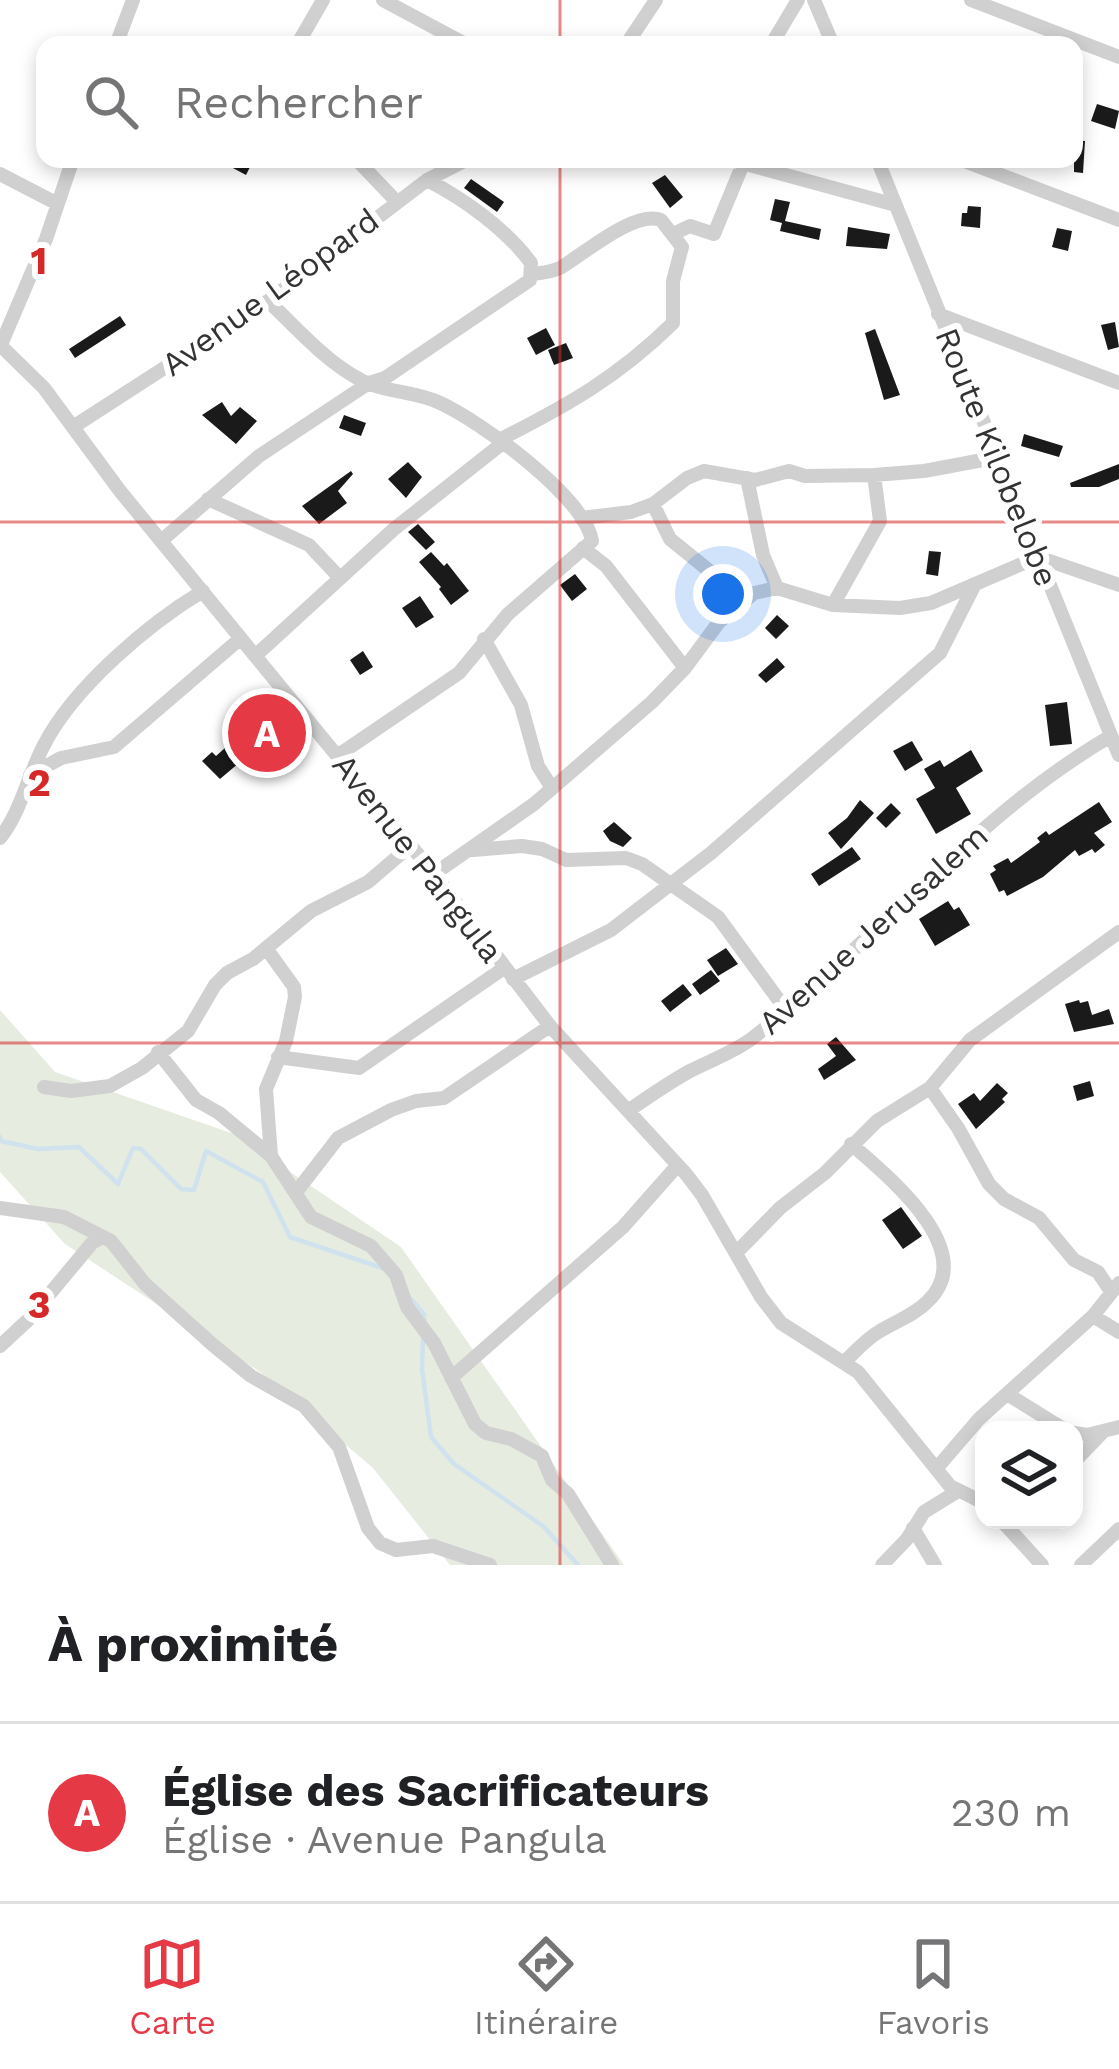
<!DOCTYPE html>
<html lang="fr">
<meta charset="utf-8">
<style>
body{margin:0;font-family:"Work Sans",sans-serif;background:#f2f2f2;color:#202124}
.controls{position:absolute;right:36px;bottom:36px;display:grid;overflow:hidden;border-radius:24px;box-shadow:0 6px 18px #0003}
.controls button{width:108px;height:108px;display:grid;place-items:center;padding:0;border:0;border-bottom:3px solid #e0e0e0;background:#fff;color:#202124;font:60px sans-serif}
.you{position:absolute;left:723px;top:594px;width:42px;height:42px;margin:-30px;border:9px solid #fff;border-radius:50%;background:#1a73e8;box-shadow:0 0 0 18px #1a73e833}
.badge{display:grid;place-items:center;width:78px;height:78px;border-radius:50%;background:#e63946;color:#fff;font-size:39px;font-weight:700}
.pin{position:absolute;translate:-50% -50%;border:6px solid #fff;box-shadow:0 3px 12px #0006}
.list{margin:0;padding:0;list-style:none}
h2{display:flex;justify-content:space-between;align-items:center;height:156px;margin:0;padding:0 48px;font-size:51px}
h2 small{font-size:39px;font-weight:400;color:#757577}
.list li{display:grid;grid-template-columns:78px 1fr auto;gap:36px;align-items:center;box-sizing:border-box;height:180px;padding:0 48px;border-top:3px solid #e0e0e0}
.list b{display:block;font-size:45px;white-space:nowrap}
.list p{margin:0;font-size:39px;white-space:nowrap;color:#757577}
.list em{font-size:39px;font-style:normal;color:#757577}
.icon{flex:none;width:66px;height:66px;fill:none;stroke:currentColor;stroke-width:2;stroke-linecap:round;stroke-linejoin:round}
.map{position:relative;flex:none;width:1119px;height:1565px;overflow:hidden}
.search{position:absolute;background:#fff;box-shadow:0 6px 18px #0003;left:36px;right:36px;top:36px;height:132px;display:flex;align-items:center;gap:30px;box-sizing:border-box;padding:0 42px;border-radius:24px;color:#757577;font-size:45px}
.sheet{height:336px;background:#fff}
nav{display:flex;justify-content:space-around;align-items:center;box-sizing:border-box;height:168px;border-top:3px solid #e0e0e0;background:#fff;font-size:33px;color:#757577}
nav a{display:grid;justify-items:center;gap:6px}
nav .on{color:#e63946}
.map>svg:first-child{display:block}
</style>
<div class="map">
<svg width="1119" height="1565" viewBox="0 0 1119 1565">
<rect width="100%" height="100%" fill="#fff"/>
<path fill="#e6ecdf" d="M0,1010L55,1072L234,1134L401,1247L624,1565H450L373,1468L260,1372L65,1244L0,1172Z"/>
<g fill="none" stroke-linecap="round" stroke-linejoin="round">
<path stroke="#cfe2ee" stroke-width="4.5" d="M0,1137L1,1141L38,1149L79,1147L118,1184L133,1148L141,1149L181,1189L194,1190L206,1151L263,1182L290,1237L385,1269
M408,1296L424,1314V1321
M423,1338L422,1369L431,1437L454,1464L543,1526L578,1565"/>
</g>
<path fill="#1a1a1a" d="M1097,104L1119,111L1115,129L1091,121Z
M1074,140L1085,141L1083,173L1074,172Z
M216,159H254L246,175Z
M665,175L683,197L670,208L652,183Z
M471,179L504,202L497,212L464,188Z
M775,199L790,202L785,221L821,229L819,240L780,231L782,223L770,220Z
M968,206L981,207L980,228L961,226L962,213H967Z
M848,227L890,234L887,249L846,246Z
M1057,228L1072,231L1068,251L1052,247Z
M120,316L126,325L75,358L69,349Z
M1115,322L1119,347L1108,350L1101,325Z
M546,328L555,345L536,355L527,338Z
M875,329L900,395L884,400L865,333Z
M566,343L573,358L554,365L548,350Z
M222,402L231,416L240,407L257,421L236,444L202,415Z
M344,415L366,423L361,436L339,428Z
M1024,434L1063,446L1059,457L1021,446Z
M408,462L422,477L406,498L388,479Z
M1119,464V479L1099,487H1071L1070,483Z
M351,471L353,474L338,491L347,503L319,524L302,506Z
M418,524L435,542L426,550L408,532Z
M929,551L941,552L938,576L926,574Z
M431,552L444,566L447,563L469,591L451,605L439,589L441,587L419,562Z
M575,574L587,589L572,601L560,585Z
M420,596L434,617L416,628L402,608Z
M777,615L789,626L776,639L765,628Z
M363,651L373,667L360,675L350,660Z
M777,658L785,667L766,683L758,675Z
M242,702L251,713L235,725L226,715Z
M1067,702L1072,744L1050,746L1045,705Z
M245,730L259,746L220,779L202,761L212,752L216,756Z
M912,741L923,760L905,771L893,751Z
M971,750L983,771L956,788L971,814L936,834L916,799L935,788L924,769L940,760L944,767Z
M860,800L874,813L841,849L828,833L847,818Z
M1099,802L1112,822L1094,833L1105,845L1095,853L1092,849L1079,856L1075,850L1043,877L1007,896L1004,890L999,892L990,874L996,870L993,866L1008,858L1011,863L1040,842L1037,838L1046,831L1049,835Z
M891,803L901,813L886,828L876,818Z
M614,822L632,838L623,847L610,841L603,831Z
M852,847L861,859L819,886L811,874Z
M948,901L954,910L959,907L970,925L935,946L919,919Z
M726,948L738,964L718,976L707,960Z
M711,970L720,981L700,995L692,984Z
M683,984L692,995L670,1012L661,1001Z
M1079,1000L1080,1003L1088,1001L1092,1015L1109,1009L1114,1024L1074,1032L1065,1004Z
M836,1037L856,1060L824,1080L818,1069L836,1056L827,1044Z
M1090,1081L1094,1096L1077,1101L1073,1086Z
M997,1083L1008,1093L1002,1099L1005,1102L976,1129L958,1104L974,1093L980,1101Z
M901,1207L922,1236L903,1249L882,1220Z"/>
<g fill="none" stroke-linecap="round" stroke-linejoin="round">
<path stroke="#d0d0d0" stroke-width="14" d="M383,0L467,45
M814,0L833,45
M971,0L1119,57
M116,45L133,0
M297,45L323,0
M626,45L656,0
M771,45L798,0
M356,159L396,201
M727,159L892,204
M877,159L1119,755
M959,159L1119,220
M0,174L56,203
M675,233L690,226L714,234L745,159
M268,301C296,327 325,361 359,379C382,392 413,391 438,402C479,420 585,497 592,541L508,614L459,673L337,756
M938,314L1119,383
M0,345L44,388L120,491L434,874L550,1026L686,1174L702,1195L761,1297L781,1323L858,1372L950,1486L984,1503
M0,347L46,239L73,159
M73,427L268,301L427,180L468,159
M501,439C568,405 618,377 673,323V281L682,247L661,220C634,210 584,254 560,268C552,272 542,273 532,274
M747,478L763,555L777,588
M208,499L309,545L340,578
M653,504L670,539L744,599
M581,518L631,512L653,504L687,478L704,471L755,480L789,471L805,476L874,475L924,471L999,457
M161,541L259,456L369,383L385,378L530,280L531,263C506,229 464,199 427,180
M583,548L606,566L685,668
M833,605L880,521L874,475
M484,639L521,705L538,766L552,788
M255,656L394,529L504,442
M30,775L61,758L114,747L241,638
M0,838C21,812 28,775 44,745C73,688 148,624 203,591
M473,850L522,846L542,849L566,860L626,858L642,864L718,917L786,1010
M434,874L534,804L652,702L685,668L719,622L754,593L777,588L833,605L900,608L931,603L1038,557L1119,585
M266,948L294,987L295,997L286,1041L266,1089L271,1156
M513,979L611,930L711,853L940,653L974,586
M158,1052L196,1100L219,1113L271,1156L311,1217L371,1246L396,1275L407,1307L434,1343L475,1424L486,1433L511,1439L542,1456L552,1480L568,1494L612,1565
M278,1057L359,1068L504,968
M44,1087L71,1091L110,1086L142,1068L188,1031L215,985L227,973L253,959L311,911L368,882L410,846
M930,1088L958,1128L989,1184L1004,1199L1039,1218L1074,1260L1098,1272L1110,1290
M628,1111C648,1097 668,1083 690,1071C711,1060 735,1052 754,1037C877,940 975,815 1111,736
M297,1191L338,1138L391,1110L416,1101L444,1098L550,1026
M0,1208L64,1217L111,1241L145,1284L213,1345L251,1376L304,1406L339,1447L368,1528L380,1543L396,1550L433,1546L490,1565
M736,1253L780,1208L825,1173L877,1121L930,1088L970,1040L1119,932
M1093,1316L1119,1332
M0,1346L28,1320L92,1243L101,1238
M844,1362C856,1351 866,1339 880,1331C896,1321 915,1315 928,1301C980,1251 889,1177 851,1144
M451,1378L623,1227L677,1166
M1007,1394L1065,1430
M1074,1433L1087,1435L1119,1427
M1074,1462L1102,1433
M936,1469L979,1419L1093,1316L1119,1283
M1001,1520L1042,1565
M913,1528L935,1565
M882,1565L907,1539L924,1512L958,1491
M1081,1565L1119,1529"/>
</g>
<path fill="none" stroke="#d62828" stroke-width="3" stroke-opacity="0.55" d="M560,0V45M560,159V1565M0,522H1119M0,1043H1119"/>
<g text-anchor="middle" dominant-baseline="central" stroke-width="12" stroke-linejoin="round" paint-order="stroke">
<g font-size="33" fill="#333" stroke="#fff">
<text transform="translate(270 292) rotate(-36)">Avenue Léopard</text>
<text transform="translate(997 457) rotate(68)">Route Kilobelobe</text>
<text transform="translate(418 858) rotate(52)">Avenue Pangula</text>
<text transform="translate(873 929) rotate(-42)">Avenue Jerusalem</text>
</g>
</g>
<g font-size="39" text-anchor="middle" font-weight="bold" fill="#d62828" stroke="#fff" stroke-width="12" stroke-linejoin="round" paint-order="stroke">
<text x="39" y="274">1</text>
<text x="39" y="796">2</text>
<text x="39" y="1318">3</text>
</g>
</svg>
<div class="controls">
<button><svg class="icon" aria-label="layers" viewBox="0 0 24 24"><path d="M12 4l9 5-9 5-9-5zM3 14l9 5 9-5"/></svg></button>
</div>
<div class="you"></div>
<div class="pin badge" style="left:267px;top:733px">A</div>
<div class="search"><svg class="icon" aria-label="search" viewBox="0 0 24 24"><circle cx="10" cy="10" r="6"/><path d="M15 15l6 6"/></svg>Rechercher</div>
</div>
<section class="sheet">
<h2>À proximité<small></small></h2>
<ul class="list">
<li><span class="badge">A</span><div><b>Église des Sacrificateurs</b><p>Église · Avenue Pangula</p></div><em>230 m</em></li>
</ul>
</section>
<nav>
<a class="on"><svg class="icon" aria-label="map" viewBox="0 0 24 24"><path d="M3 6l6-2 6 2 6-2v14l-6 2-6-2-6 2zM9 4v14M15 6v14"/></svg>Carte</a>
<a><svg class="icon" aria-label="directions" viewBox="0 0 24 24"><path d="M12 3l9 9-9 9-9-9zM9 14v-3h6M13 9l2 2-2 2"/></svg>Itinéraire</a>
<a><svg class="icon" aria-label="saved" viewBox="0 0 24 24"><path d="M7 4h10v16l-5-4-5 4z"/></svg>Favoris</a>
</nav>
